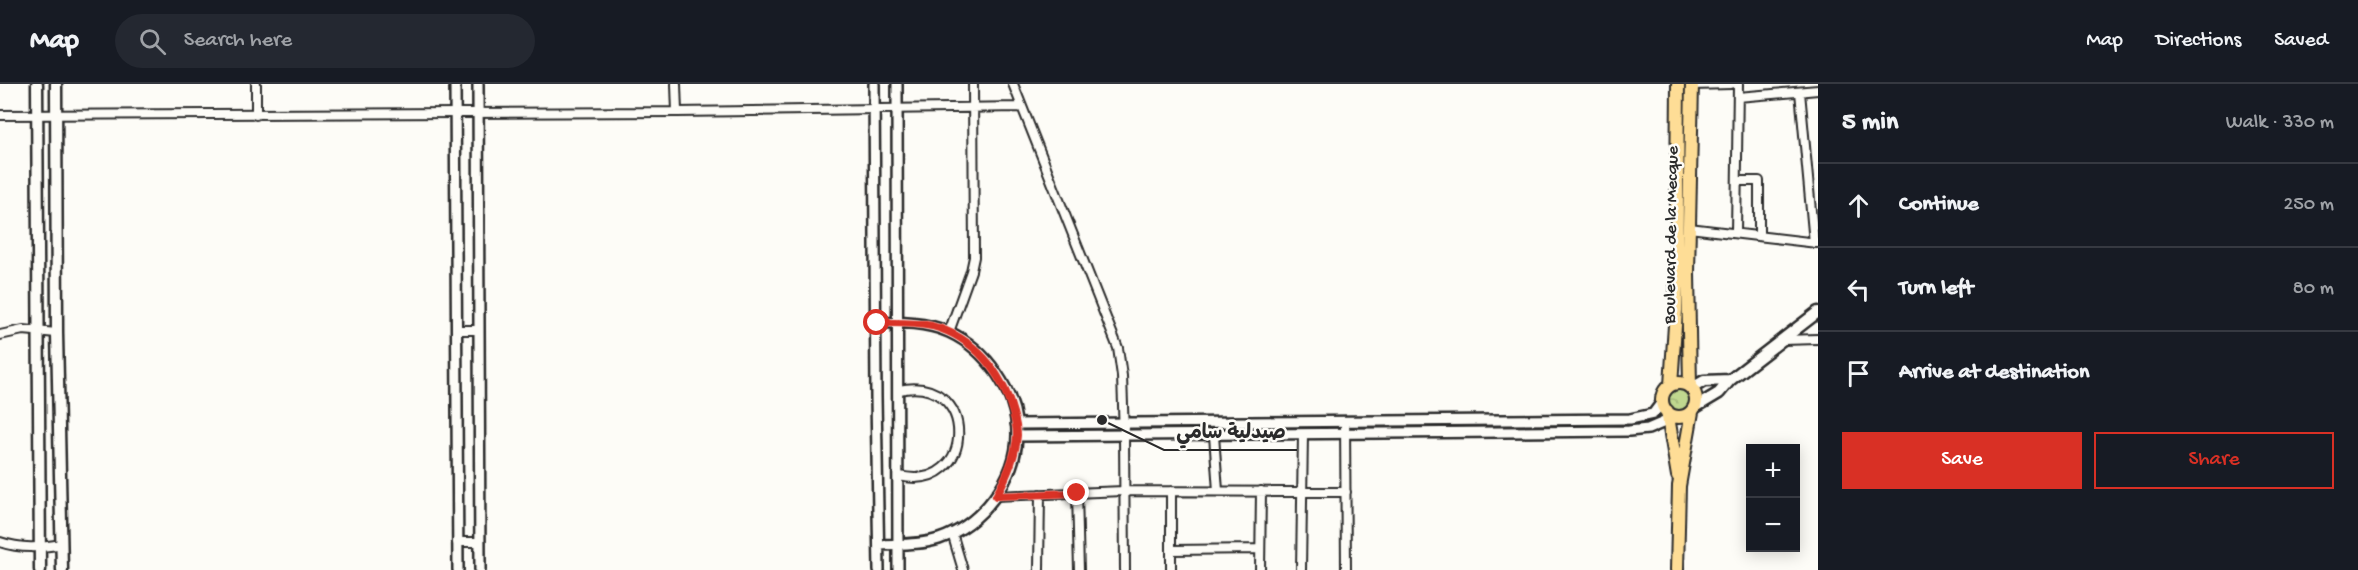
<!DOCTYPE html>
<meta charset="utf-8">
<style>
body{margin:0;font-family:"Gochi Hand","Playpen Sans Arabic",sans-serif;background:#242831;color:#f1f3f6}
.controls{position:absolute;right:18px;bottom:18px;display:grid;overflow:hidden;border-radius:0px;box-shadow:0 3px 15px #0003}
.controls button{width:54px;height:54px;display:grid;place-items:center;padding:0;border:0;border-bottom:2px solid #363941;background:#171b24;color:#f1f3f6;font:30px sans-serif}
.stop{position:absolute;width:18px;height:18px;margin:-14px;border:4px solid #d93025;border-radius:50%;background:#fff}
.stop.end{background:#d93025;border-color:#fff;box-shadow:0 2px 6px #0008}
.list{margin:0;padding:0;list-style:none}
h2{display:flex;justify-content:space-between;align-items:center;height:78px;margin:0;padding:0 24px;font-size:26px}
h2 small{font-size:20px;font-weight:400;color:#9ea1a6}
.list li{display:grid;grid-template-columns:39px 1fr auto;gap:18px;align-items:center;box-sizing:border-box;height:84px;padding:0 24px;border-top:2px solid #363941}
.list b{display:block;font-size:22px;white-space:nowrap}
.list em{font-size:20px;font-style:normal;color:#9ea1a6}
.actions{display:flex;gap:12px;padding:18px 24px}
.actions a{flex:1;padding:14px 0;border:2px solid #d93025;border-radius:0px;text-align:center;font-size:21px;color:#d93025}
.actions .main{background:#d93025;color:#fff}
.icon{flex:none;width:33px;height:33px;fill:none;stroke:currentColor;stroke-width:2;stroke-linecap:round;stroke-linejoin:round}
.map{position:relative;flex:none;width:1818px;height:486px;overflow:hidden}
header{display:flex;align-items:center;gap:36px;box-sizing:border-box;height:84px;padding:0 30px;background:#171b24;border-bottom:2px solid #363941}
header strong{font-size:28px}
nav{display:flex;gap:33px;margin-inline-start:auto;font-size:21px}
.search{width:420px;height:54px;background:#242831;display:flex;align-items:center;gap:15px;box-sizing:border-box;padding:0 21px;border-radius:33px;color:#9ea1a6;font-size:22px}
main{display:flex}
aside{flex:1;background:#171b24}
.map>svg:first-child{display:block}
</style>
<header>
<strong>Map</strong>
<div class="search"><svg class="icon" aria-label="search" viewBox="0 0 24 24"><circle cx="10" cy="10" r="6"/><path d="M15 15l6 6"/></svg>Search here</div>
<nav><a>Map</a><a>Directions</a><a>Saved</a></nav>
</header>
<main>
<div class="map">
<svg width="1818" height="486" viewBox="0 0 1818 486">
<defs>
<pattern id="forest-crowns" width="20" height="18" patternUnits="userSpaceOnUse" patternTransform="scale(1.5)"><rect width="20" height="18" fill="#c0d88f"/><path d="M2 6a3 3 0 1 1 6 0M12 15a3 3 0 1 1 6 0" fill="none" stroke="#a5ba7c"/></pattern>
</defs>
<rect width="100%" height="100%" fill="#fdfcf7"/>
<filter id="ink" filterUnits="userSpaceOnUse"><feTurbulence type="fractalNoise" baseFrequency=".0167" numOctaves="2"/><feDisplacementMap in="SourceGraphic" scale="12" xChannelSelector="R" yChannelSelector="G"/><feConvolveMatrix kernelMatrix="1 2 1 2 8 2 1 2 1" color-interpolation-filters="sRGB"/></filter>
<g filter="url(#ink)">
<path fill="url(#forest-crowns)" stroke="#76825d" stroke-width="1.5" d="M1664 316a15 15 0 1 1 30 0a15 15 0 1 1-30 0Z"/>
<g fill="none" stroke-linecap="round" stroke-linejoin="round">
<defs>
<path id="minor" d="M676,0L677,28
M1013,0L1118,264L1122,292L1124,351L1125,486
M1692,1L1731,0
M1800,8L1814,159
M1738,13L1818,6
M0,31L677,28L1022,23
M256,31V0
M1737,97H1759V152
M1689,144L1817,159
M1736,149L1738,0
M457,246H479
M949,248L971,187L974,173L973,0
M0,251L23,246L57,249
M1783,256L1818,255
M1345,337L1346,486
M1214,351L1218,407
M899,392C978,410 978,289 899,306
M1171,407V486
M1077,409L1079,486
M996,412L1124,407L1346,408
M952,449L963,486
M0,458C21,465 40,464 62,460
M457,458H479
M1171,466L1260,465
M1039,486L1040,410
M1260,486L1261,407
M1301,486L1303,350"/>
<path id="tertiary" d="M455,0L458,486
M478,0L480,486
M874,0L876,313L879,486
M897,0L898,486
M877,239C901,238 926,238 949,248C986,265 1017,308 1017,350C1017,395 981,441 939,455C920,461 900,460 880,461
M1016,340L1630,335L1653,330L1662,318
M1017,352L1629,347L1648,345L1676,333"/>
<path id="secondary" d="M37,0L40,486
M56,0L57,249L62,486
M1692,304L1704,297L1730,296
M1694,324L1719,309L1730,296L1818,228"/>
<path id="primary" d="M1662 316a17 17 0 1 1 34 0a17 17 0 1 1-34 0Z
M1671,301L1676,226L1678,0
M1690,303L1688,189L1692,0
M1667,327L1678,392
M1677,486L1679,402L1692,328"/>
</defs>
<use href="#minor" stroke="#2b2b2b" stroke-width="12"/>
<use href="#tertiary" stroke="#2b2b2b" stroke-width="14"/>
<use href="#secondary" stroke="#2b2b2b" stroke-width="15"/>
<use href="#primary" stroke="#2b2b2b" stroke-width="16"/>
<use href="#minor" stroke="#fdfcf7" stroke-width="8"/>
<use href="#tertiary" stroke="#fdfcf7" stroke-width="9"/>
<use href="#secondary" stroke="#fdfcf7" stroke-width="10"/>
<use href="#primary" stroke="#fedd96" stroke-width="12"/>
</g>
</g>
<g fill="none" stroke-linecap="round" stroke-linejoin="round" filter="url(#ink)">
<path stroke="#d93025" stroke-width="8" d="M877,239C895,239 914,238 932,242C974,253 1002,288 1013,329C1015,336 1017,344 1017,351C1016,372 1006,394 996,412L1077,409"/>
</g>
<g text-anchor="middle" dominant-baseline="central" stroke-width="5" stroke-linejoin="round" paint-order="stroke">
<g font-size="18" fill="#2b2b2b" stroke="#fdfcf7">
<text transform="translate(1672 151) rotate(-89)">Boulevard de la Mecque</text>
</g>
</g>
<path fill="none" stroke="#2b2b2b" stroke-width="2" d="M1102 336L1164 366H1297"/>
<circle fill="#2b2b2b" stroke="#fdfcf7" stroke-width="2" cx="1102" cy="336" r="6"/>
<g font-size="20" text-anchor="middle" font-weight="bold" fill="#2b2b2b" stroke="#fdfcf7" stroke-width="5" stroke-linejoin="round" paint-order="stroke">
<text x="1231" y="354">صيدلية سامي</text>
</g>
</svg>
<div class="controls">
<button>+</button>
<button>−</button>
</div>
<div class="stop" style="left:877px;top:239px"></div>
<div class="stop end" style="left:1077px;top:409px"></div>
</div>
<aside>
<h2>5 min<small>Walk · 330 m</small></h2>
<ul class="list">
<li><svg class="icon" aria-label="ahead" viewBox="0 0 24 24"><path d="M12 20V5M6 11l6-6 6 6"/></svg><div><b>Continue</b></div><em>250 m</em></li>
<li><svg class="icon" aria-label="left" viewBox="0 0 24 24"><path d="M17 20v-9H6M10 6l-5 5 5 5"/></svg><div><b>Turn left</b></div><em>80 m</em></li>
<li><svg class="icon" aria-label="arrive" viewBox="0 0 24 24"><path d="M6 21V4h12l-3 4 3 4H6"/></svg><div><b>Arrive at destination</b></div></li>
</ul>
<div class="actions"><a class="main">Save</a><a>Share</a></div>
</aside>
</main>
